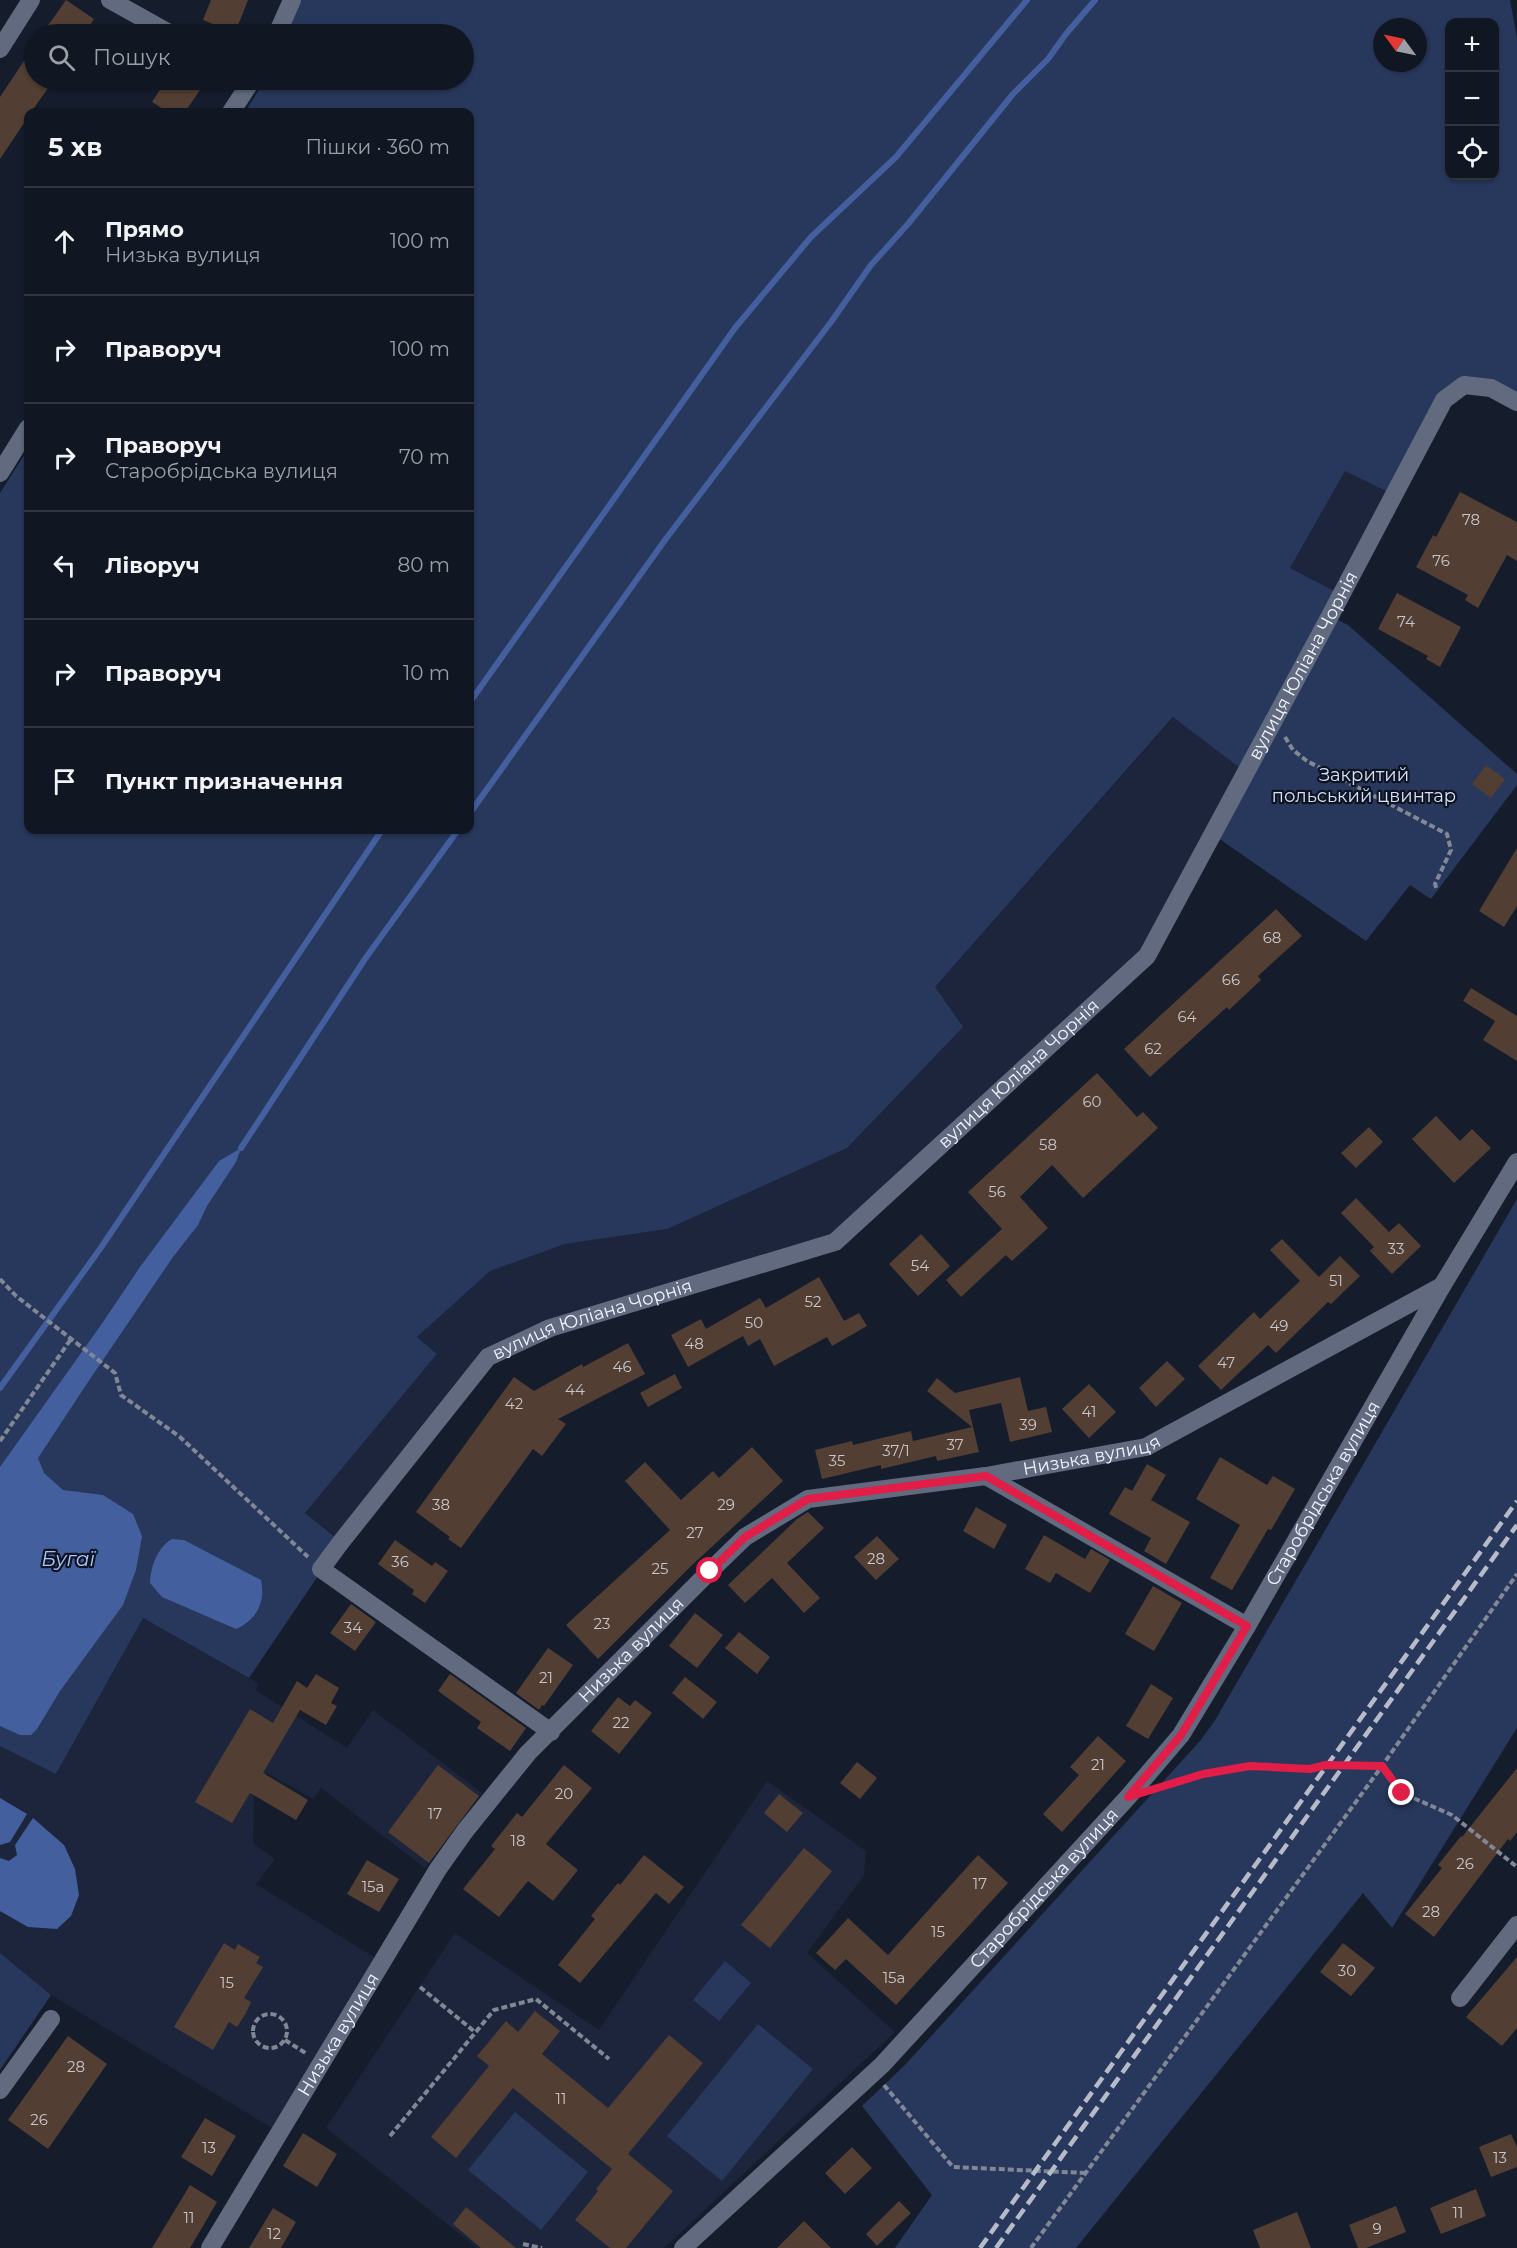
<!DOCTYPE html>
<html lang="uk">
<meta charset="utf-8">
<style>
body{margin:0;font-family:Montserrat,sans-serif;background:#1e232f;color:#f1f3f6}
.controls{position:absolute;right:18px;top:18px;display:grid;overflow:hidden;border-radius:12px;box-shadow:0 2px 4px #0004}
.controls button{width:54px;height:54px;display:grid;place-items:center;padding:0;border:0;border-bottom:2px solid #303540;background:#101622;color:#f1f3f6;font:30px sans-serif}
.compass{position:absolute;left:1373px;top:18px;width:54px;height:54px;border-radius:50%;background:#101622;box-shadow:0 2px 4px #0004;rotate:303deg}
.stop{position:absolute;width:18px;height:18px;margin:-14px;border:4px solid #e11d48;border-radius:50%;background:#fff}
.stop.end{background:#e11d48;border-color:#fff;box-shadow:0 2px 6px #0008}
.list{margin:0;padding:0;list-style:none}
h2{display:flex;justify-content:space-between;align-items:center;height:78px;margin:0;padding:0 24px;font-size:26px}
h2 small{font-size:20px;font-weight:400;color:#9c9fa5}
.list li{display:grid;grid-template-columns:39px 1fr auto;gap:18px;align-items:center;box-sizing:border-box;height:108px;padding:0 24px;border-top:2px solid #303540}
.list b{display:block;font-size:22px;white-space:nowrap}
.list p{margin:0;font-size:20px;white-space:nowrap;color:#9c9fa5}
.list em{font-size:20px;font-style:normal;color:#9c9fa5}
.icon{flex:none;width:33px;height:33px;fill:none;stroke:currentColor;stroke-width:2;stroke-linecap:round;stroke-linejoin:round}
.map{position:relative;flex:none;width:1517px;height:2248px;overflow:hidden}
.search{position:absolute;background:#101622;box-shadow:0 2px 4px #0004;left:24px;top:24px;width:450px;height:66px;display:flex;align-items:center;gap:15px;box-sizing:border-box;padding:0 21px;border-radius:33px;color:#9c9fa5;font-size:22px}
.panel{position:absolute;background:#101622;box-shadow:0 2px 4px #0004;left:24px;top:108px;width:450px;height:726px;border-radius:12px}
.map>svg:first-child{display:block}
</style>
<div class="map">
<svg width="1517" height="2248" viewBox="0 0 1517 2248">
<rect width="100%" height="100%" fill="#151d2d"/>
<path fill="#1c253b" d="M1345,471L1394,495L1342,595L1290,568Z
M1174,717L1245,772L1147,956L835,1242L488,1357L341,1542L305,1513L437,1354L417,1337L490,1270L565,1244L667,1229L935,987Z
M143,1618L259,1684L255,1690L347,1748L373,1710L482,1793L425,1868L321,1788L313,1799L267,1773L254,1795L253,1843L275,1859L256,1884L374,1957L272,2128L51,1995L0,1953V1746L56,1774Z
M767,1781L866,1851L864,1875L807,1953L895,2032L664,2248H477L326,2128L455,1933L599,2030Z"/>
<path fill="#28385c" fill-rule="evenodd" d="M296,0H1510L1517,38V400L1491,388L1444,400L1394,495L1345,471L1290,568L1342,595L1245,772L1173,717L935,987L963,1027L847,1148L667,1229L565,1244L490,1271L417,1337L437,1354L305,1513L341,1542L249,1678L143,1618L56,1774L0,1746V493L28,449V830H470V112H245L265,80H464V34H282ZM1450,22H1494V176H1450ZM1382,27H1418V63H1382Z
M1332,617L1348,625L1517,774V785L1431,899L1410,885L1366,941L1214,835Z
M1517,1199V1728L1392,1928L1363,1893L1076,2248H895L932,2195L862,2106L905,2065L1200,1741L1214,1722Z
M0,1953L51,1995L0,2070Z
M725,1961L751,1983L719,2021L693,2000Z
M758,2024L813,2069L722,2181L667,2136Z
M515,2112L588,2172L541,2230L468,2170Z"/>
<path fill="#445f9e" d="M241,1148L236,1162L207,1206L198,1225L173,1257L92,1376L38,1458L44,1473L63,1490L103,1495L133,1514L142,1536L136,1570L123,1605L60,1691L37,1729L31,1735H20L0,1726V1467L101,1325L140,1267L219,1161Z
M172,1539L184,1540L261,1580C266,1603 256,1620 236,1629L162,1597L150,1583C151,1566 157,1548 172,1539Z
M0,1798L27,1814L10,1842L0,1845Z
M33,1818L64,1845L75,1869L79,1895L71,1916L57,1929L28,1927L0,1911V1858L9,1861L17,1855L15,1845Z"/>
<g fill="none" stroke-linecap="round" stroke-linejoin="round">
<path stroke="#445f9e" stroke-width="6" d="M470,702L735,328L811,237L896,157L1027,0
M470,813L665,540L831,322L871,265L908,224L1013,94L1048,59L1066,34L1095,0
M241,1148L365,959L458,830
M0,1388L100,1249L382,830"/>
</g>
<path fill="#523e32" d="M66,0L94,19L84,34H42Z
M211,0H248L235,33L203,20Z
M34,46V80H54L31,112H28V117L0,159V97Z
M166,80H183L200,90L185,112H168L152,102Z
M1460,492L1517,522V561L1507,555L1478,608L1465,600L1468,595L1416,567L1433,535L1436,537Z
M1397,593L1461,627L1440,667L1426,659L1428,656L1378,629Z
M1486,765L1505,779L1491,798L1472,784Z
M1517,848V906L1504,927L1479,911Z
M1276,909L1302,936L1258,976L1261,980L1229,1010L1227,1007L1150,1077L1124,1049Z
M1471,988L1517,1016V1061L1483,1040L1495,1021L1463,1001Z
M1097,1073L1137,1117L1143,1112L1158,1128L1083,1198L1052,1165L1020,1197L1048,1228L1012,1261L1006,1255L961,1297L946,1280L1002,1229L968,1192Z
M1436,1116L1460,1141L1472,1129L1491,1148L1454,1183L1412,1139Z
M1369,1127L1383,1142L1356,1168L1341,1153Z
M1356,1198L1389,1232L1399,1223L1421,1246L1392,1274L1370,1251L1374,1247L1341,1213Z
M921,1234L950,1266L918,1296L889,1264Z
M1282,1239L1319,1277L1340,1256L1360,1276L1331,1304L1328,1302L1276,1353L1268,1345L1221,1390L1198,1366L1254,1312L1260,1319L1300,1281L1270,1250Z
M819,1277L844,1321L859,1313L867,1326L832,1346L827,1337L774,1366L760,1339L748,1346L743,1336L688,1367L671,1335L701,1319L706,1329L760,1298L766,1308Z
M628,1343L645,1374L558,1419L566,1424L542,1456L533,1449L461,1548L448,1539L450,1537L416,1512L514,1377L534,1391L582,1364L583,1367Z
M1167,1361L1185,1379L1156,1407L1139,1388Z
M675,1374L682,1388L648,1407L640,1393Z
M1020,1377L1028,1411L1046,1407L1052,1432L1010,1442L1001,1403L969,1410L979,1452L937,1461L936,1456L881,1469V1465L822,1479L815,1450L852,1441L853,1445L911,1431L913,1441L972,1427L927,1391L937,1378L955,1393Z
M1089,1384L1116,1412L1089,1438L1062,1409Z
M752,1447L783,1481L690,1567L598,1659L566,1625L670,1530L625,1481L645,1462L681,1500L713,1471L719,1478Z
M1220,1457L1267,1485L1273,1476L1295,1489L1271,1530L1268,1529L1232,1590L1210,1578L1240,1525L1196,1499Z
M1147,1464L1166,1475L1151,1500L1190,1522L1166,1564L1144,1551L1151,1538L1109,1514L1125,1487L1132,1491Z
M976,1507L1007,1525L994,1549L963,1531Z
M808,1512L824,1528L787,1563L820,1598L804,1613L772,1578L745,1603L728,1585L797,1519Z
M1044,1535L1085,1559L1091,1549L1110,1560L1090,1593L1056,1573L1050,1583L1025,1569Z
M877,1536L899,1559L876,1580L854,1557Z
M395,1540L432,1566L435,1562L448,1571L425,1603L412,1594L414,1590L378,1564Z
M1153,1586L1182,1603L1154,1651L1125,1634Z
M351,1604L376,1622L355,1651L330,1633Z
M695,1613L723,1635L697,1668L669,1646Z
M739,1632L770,1657L757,1674L725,1648Z
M548,1648L573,1665L544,1706L542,1705L539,1710L516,1693Z
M316,1674L339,1688L331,1703L337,1706L326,1725L300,1710L263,1773L308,1800L296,1820L250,1793L232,1823L195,1802L250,1709L273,1723L297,1681L307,1688Z
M450,1674L526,1728L510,1751L477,1728L481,1722L438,1691Z
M685,1677L717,1702L703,1719L672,1693Z
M1151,1684L1173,1698L1148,1739L1126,1726Z
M618,1697L630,1706L635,1700L652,1713L619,1754L591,1731Z
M1098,1736L1126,1761L1062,1832L1043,1814L1079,1775L1070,1767Z
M857,1762L877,1778L860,1799L840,1783Z
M438,1765L479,1796L429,1863L388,1832Z
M564,1765L592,1788L546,1844L578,1870L553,1901L528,1881L499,1917L463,1889L495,1849L491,1846L517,1813L522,1817Z
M1517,1768V1832L1510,1841L1508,1839L1434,1937L1405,1914L1442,1868L1438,1865L1461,1836L1462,1837Z
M779,1794L803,1813L787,1832L764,1813Z
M804,1848L832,1871L770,1948L741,1925Z
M644,1855L684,1887L669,1904L656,1893L580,1983L558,1965L595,1919L591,1916L618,1883L620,1885Z
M978,1855L1008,1883L896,2005L846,1959L835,1970L816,1953L848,1918L888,1955Z
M367,1860L399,1879L379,1912L347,1894Z
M224,1943L235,1950L238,1944L260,1957L256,1963L263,1967L244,1998L251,2002L246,2013L237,2027L229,2022L213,2050L174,2027Z
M1343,1943L1375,1968L1351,1996L1320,1972Z
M1517,1957V2028L1502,2046L1466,2017Z
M535,2011L560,2031L542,2054L608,2108L669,2035L703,2063L628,2154L673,2191L626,2248H610L575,2220L598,2191L596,2189L612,2169L513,2088L456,2158L431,2137L489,2066L477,2056L506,2021L518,2032Z
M68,2036L107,2064L48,2149L8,2120Z
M205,2118L236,2136L212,2176L181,2157Z
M303,2133L337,2154L317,2187L283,2166Z
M1511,2134L1517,2147V2167L1491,2177L1479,2147Z
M852,2147L872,2168L845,2194L825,2173Z
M190,2185L217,2202L190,2248H152Z
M1476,2189L1486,2216L1441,2234L1430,2208Z
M899,2201L911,2213L877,2246L866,2234Z
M1396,2206L1406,2232L1366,2248H1358L1349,2225Z
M466,2207L516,2248H481L453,2224Z
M273,2208L296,2222L281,2248H249Z
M1297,2212L1311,2248H1260L1253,2230Z
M804,2221L831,2248H777Z"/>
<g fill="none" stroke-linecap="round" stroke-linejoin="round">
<path stroke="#818794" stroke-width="4" stroke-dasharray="6 3" stroke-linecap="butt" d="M1285,737L1293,750L1307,761L1447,834L1451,850L1435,884L1437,890
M0,1279L16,1296L115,1373L121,1395L180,1437L308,1557
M0,1441L71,1339
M1162,1787L1203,1774L1250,1766L1310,1769L1326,1765L1382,1766L1402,1793L1452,1815L1517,1867
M420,1987L475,2032
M253 2031a17 17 0 1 1 34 0a17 17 0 1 1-34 0Z
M285,2040L307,2054
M884,2085L953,2167L1085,2173
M390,2136L494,2010L536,1999L609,2059
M523,2244L542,2248
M1031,2248L1382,1766L1517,1574"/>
<g stroke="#616a7f" stroke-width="18">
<path d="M110,0L171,34"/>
<path d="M277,34L292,0"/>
<path d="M0,49L31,0"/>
<path d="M231,112L252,80"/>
<path d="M0,473L28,428"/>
<path d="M986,1476L1247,1626"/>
<path id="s1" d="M551,1732L321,1569L341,1542L488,1357L550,1328L835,1242L1147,956L1330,616L1444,400L1464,385L1491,388L1517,402"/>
<path d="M1460,1998L1517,1925"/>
<path d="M0,2090L51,2019"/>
<path id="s2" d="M210,2248L438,1869L465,1831L528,1753L710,1571L745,1537L808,1499L986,1476L1146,1447L1442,1286"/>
</g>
<path stroke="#616a7f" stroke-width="18" id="s3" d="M683,2248L882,2065L1128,1797L1181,1735L1247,1626L1442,1286L1517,1162"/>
<path stroke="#b6bbc7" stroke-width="4.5" stroke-dasharray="12 6" stroke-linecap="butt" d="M980,2248L1517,1501
M996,2248L1517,1525"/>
</g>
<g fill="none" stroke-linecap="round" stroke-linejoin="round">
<path stroke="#e11d48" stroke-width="8" d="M710,1571L745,1537L808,1499L986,1476L1247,1626L1181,1735L1128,1797L1203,1774L1250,1766L1310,1769L1326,1765L1382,1766L1402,1793"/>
</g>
<g text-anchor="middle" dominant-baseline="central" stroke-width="4.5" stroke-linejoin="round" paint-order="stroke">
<g font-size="15" fill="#c8c6cb">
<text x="1471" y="519">78</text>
<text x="1441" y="560">76</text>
<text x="1406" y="621">74</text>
<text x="1272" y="937">68</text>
<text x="1231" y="979">66</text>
<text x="1187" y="1016">64</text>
<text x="1153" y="1048">62</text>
<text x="1092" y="1101">60</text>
<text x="1048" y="1144">58</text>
<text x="997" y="1191">56</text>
<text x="1396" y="1248">33</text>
<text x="920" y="1265">54</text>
<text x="1336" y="1280">51</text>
<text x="813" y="1301">52</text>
<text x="754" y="1322">50</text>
<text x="1279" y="1325">49</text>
<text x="694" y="1343">48</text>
<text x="1226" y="1362">47</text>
<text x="622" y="1366">46</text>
<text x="575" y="1389">44</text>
<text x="514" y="1403">42</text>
<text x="1089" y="1411">41</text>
<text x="1028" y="1424">39</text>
<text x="955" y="1444">37</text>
<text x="896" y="1450">37/1</text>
<text x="837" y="1460">35</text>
<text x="441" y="1504">38</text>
<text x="726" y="1504">29</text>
<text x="695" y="1532">27</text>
<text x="876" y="1558">28</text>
<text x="400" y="1561">36</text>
<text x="660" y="1568">25</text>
<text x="602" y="1623">23</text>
<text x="353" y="1627">34</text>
<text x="546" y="1677">21</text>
<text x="621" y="1722">22</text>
<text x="1098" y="1764">21</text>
<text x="564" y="1793">20</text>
<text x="435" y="1813">17</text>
<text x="518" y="1840">18</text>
<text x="1465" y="1863">26</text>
<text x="980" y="1883">17</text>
<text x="373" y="1886">15а</text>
<text x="1431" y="1911">28</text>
<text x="938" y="1931">15</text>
<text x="1347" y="1970">30</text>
<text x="894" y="1977">15а</text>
<text x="227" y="1982">15</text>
<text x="76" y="2066">28</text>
<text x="561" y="2098">11</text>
<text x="39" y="2119">26</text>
<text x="209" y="2147">13</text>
<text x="1500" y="2157">13</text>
<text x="1458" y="2212">11</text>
<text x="189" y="2217">11</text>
<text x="1377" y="2228">9</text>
<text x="274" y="2233">12</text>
</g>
<g font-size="18" fill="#f0f4fe" stroke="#0c1323">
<text stroke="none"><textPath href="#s1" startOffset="1671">вулиця Юліана Чорнія</textPath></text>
<text stroke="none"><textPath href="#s1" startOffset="1167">вулиця Юліана Чорнія</textPath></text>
<text stroke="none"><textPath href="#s1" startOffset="663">вулиця Юліана Чорнія</textPath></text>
<text stroke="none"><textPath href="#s2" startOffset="1256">Низька вулиця</textPath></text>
<text stroke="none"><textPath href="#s3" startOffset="996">Старобрідська вулиця</textPath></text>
<text stroke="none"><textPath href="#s2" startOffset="735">Низька вулиця</textPath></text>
<text stroke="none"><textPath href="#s3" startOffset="510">Старобрідська вулиця</textPath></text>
<text stroke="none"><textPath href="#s2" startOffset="249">Низька вулиця</textPath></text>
</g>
<g font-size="18" fill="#d8e1f4" stroke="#0c1323">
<text x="1364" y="775">Закритий<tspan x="1364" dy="21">польський цвинтар</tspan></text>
</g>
<g font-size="20" font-style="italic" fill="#abc4fa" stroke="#0c1323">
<text x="68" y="1559">Бугаї</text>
</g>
</g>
</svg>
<div class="controls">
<button>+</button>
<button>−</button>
<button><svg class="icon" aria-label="locate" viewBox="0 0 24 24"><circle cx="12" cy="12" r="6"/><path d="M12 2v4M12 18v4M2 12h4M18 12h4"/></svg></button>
</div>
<svg class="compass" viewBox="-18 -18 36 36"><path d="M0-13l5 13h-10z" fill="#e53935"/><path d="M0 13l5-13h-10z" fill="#9c9fa5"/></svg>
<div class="stop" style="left:710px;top:1571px"></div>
<div class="stop end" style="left:1402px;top:1793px"></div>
<div class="search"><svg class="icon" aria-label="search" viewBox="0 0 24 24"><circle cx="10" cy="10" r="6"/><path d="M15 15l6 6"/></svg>Пошук</div>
<section class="panel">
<h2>5 хв<small>Пішки · 360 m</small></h2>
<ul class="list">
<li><svg class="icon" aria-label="ahead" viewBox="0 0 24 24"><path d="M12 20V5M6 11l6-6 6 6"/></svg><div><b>Прямо</b><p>Низька вулиця</p></div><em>100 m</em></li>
<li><svg class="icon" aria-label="right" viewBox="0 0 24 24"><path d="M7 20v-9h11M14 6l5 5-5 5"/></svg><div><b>Праворуч</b></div><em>100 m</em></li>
<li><svg class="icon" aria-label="right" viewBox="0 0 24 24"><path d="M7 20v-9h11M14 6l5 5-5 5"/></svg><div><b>Праворуч</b><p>Старобрідська вулиця</p></div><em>70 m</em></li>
<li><svg class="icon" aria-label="left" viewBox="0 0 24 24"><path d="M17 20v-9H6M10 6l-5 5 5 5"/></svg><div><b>Ліворуч</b></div><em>80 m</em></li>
<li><svg class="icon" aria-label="right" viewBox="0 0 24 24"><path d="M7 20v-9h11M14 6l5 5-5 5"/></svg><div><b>Праворуч</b></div><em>10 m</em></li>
<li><svg class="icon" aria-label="arrive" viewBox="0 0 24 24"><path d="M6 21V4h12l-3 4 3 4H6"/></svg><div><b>Пункт призначення</b></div></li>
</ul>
</section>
</div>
